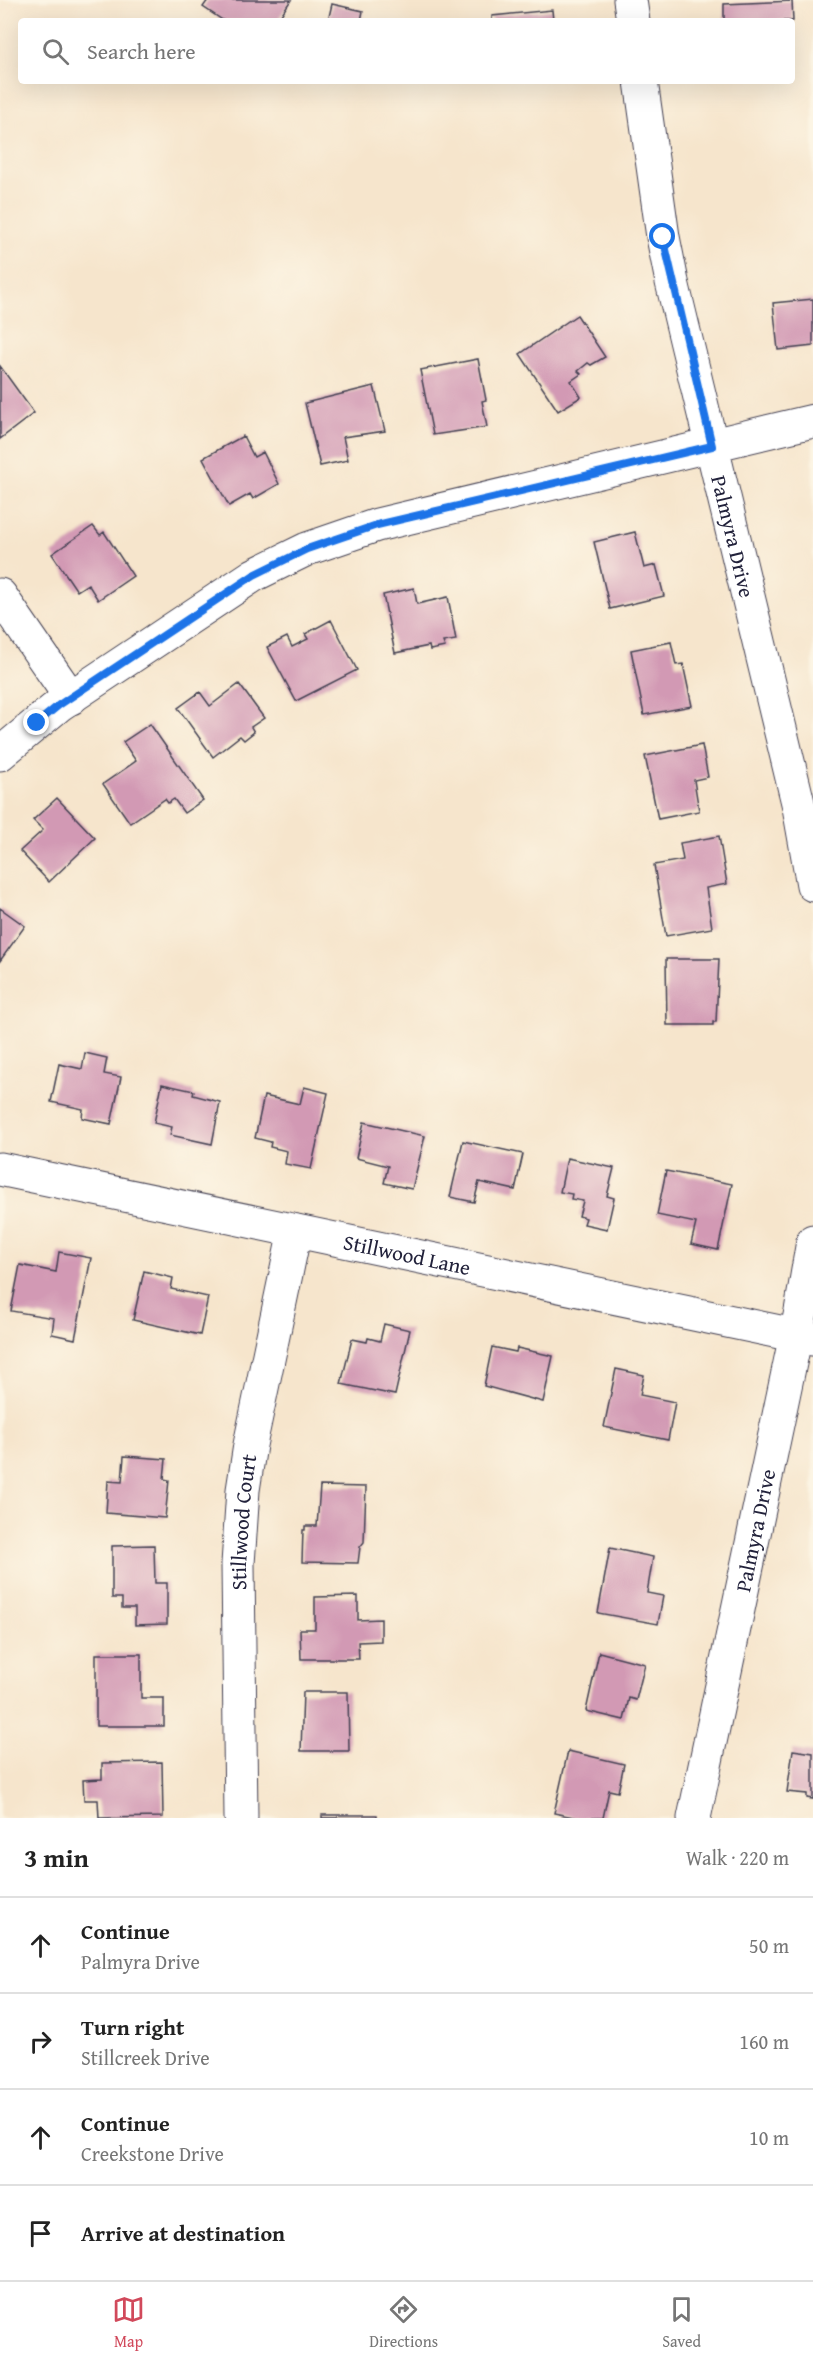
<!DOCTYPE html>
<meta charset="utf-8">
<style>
body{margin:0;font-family:"Gentium Book Plus",serif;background:#f2f2f2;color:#222}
.stop{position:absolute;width:18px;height:18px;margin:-14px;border:4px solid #1a73e8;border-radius:50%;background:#fff}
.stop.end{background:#1a73e8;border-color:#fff;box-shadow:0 2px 6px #0008}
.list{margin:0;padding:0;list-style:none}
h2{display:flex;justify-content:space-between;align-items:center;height:78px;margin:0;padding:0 24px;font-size:26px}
h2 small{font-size:20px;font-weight:400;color:#767676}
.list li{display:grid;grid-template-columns:39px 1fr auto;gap:18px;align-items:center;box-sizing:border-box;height:96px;padding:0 24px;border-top:2px solid #e0e0e0}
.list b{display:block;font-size:22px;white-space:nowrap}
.list p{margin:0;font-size:20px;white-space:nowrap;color:#767676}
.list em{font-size:20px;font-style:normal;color:#767676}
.icon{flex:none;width:33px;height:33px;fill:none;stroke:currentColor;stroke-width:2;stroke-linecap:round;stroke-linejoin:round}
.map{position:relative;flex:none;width:813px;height:1818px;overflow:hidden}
.search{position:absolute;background:#fff;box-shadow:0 6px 24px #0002;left:18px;right:18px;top:18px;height:66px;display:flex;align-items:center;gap:15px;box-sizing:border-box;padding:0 21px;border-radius:6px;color:#767676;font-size:22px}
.sheet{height:462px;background:#fff}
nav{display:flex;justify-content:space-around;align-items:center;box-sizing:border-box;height:84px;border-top:2px solid #e0e0e0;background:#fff;font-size:16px;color:#767676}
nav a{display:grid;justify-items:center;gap:3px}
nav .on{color:#d1495b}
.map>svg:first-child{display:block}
</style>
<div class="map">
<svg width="813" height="1818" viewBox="0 0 813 1818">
<rect width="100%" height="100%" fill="#fcf5e5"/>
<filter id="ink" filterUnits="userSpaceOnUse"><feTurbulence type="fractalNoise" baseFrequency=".0167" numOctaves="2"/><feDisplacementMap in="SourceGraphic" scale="12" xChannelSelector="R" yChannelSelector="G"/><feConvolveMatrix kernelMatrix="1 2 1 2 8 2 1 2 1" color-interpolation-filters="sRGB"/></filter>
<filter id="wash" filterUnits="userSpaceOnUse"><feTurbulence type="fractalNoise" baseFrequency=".008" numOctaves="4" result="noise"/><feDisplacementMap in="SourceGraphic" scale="24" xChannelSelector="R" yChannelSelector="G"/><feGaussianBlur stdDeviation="1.35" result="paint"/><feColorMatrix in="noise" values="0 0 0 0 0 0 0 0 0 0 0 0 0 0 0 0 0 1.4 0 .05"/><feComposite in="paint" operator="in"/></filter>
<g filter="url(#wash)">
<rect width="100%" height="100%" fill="#f6e5cc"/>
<g id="blocks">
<path fill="#d299b4" d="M208,0H291L277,21H224L203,7Z
M792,1L793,21H724V4Z
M332,4L363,11L361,21H328Z
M552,10L553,21H492V16Z
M813,299V346L778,350L773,303Z
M577,315L605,357L591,365L588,363L578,371L581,374L571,381L581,397L558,411L520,354Z
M478,359L486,400L482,401L487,427L433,435L420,370Z
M0,366L34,413L0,439Z
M374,386L385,431L343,437L348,460L320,466L305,403Z
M243,436L254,457L263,452L279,484L253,499L250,494L229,506L203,458Z
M93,526L100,535L104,532L133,576L98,600L88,584L77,591L52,554Z
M635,532L644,568L656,565L664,596L610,609L594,542Z
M414,588L417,604L448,597L456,640L443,642L445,647L430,650L429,646L395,653L383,595Z
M331,620L357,670L296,701L267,647L287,637L292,647L308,639L305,634Z
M671,642L676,665L683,664L692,706L644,715L631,650Z
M239,684L264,718L251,727L254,732L244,740L240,736L213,757L178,708L200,692L210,706Z
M150,724L203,800L184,813L174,799L168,803L165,799L130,823L103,784L136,761L123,742Z
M702,745L708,777L694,780L699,811L658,819L645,756Z
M57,798L95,838L49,882L20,851L43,830L33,820Z
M719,836L727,884L706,888L712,928L666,936L654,865L683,860L680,843Z
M0,908L25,926L0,961Z
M666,959H719L716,1022H713V1025H667Z
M85,1053L107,1058L104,1074L121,1077L111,1124L82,1118L83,1109L51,1102L59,1064L82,1069Z
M162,1084L194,1091L193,1095L220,1102L212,1144L170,1135L172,1127L154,1123Z
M304,1087L328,1093L311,1169L285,1164L287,1151L270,1147L271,1142L255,1138L264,1096L300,1104Z
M364,1122L425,1136L412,1189L384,1183L388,1166L356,1158Z
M463,1141L523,1154L515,1190L479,1182L474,1202L450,1197Z
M567,1158L614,1168L607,1196L614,1198L607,1229L584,1224L586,1218L579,1216L583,1201L571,1199L572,1194L560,1192Z
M666,1171L732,1184L718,1250L691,1244L696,1223L657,1215Z
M59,1252L91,1258L75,1339L52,1334L54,1318L11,1311L20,1265L56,1272Z
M144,1271L173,1278L171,1289L208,1297L200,1335L133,1320Z
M384,1324L410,1330L395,1395L341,1384L352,1339L367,1342L368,1338L380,1341Z
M492,1347L516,1352L517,1348L553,1356L543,1402L484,1386Z
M616,1369L644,1375L640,1395L675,1402L668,1440L604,1427Z
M124,1456L166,1459L164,1479L169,1480L165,1518L106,1513L108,1481L122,1482Z
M320,1486L366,1487L364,1542L360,1547L358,1563L302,1562L303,1530H305V1526H317Z
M154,1545L155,1583H167V1624L135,1625V1608H122V1598H112V1546Z
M610,1548L653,1557L647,1593L663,1596L658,1624L598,1613Z
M358,1596V1620L381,1619V1641L358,1642L359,1659H301L300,1629H315V1597Z
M599,1652L645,1664L636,1700L629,1698L624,1720L586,1711Z
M96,1654H141V1698H164V1726H96Z
M303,1692H348L349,1751H301Z
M793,1750L813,1753V1799L807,1798V1794L787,1792Z
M568,1751L624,1764L618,1792L609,1790L603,1818H578L554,1813Z
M162,1762L163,1817L99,1818L98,1800H84L83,1780L102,1779V1763Z
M322,1815H377V1818H322Z"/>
</g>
</g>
<g filter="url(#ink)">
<use href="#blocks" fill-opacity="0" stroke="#423f51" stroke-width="1.5"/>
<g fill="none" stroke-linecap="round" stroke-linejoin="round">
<defs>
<g id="street">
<path d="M630,0L633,21"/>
<path id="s1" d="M641,81L663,237L672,282L799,807L813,885"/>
<path d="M0,595L71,698"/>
<path d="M0,754L59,705L254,575L307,549L377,525L813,421"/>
<path id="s2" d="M0,1169L813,1339"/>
<path id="s3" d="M241,1818L238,1564L243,1490L250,1445L295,1231"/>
<path id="s4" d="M694,1818L801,1311L813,1241"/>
</g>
</defs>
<use href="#street" stroke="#423f51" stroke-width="35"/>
<use href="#street" stroke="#fff" stroke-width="33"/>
</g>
</g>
<g fill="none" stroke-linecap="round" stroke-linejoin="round" filter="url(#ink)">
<path stroke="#1a73e8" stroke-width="8" d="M37,723L59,705L254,575L307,549L377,525L712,446L663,237"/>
</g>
<g text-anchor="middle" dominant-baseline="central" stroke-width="5" stroke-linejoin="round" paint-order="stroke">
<g font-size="21" fill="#22223b" stroke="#fcf5e5">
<text stroke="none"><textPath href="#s1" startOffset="465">Palmyra Drive</textPath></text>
<text stroke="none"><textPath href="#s2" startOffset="416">Stillwood Lane</textPath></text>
<text stroke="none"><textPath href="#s3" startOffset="296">Stillwood Court</textPath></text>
<text stroke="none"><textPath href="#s4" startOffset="294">Palmyra Drive</textPath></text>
</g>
</g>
</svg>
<div class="stop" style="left:663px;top:237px"></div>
<div class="stop end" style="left:37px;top:723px"></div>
<div class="search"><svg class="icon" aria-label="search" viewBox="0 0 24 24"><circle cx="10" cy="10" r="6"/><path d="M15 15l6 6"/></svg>Search here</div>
</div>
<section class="sheet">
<h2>3 min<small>Walk · 220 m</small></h2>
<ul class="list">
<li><svg class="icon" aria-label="ahead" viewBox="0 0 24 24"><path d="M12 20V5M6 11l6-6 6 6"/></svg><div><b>Continue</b><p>Palmyra Drive</p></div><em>50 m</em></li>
<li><svg class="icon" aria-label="right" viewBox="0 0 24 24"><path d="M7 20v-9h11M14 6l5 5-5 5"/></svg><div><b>Turn right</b><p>Stillcreek Drive</p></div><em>160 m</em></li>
<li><svg class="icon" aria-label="ahead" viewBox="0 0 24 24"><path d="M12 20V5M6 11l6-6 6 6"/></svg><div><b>Continue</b><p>Creekstone Drive</p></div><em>10 m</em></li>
<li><svg class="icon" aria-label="arrive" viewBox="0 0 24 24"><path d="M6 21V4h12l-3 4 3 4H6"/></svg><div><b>Arrive at destination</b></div></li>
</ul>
</section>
<nav>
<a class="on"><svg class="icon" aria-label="map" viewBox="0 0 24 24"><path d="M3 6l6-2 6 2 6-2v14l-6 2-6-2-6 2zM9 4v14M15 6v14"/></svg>Map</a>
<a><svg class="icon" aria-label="directions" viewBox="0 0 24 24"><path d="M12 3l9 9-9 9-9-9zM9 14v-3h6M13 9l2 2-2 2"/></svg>Directions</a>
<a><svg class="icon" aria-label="saved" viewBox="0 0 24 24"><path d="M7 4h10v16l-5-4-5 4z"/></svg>Saved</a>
</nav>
